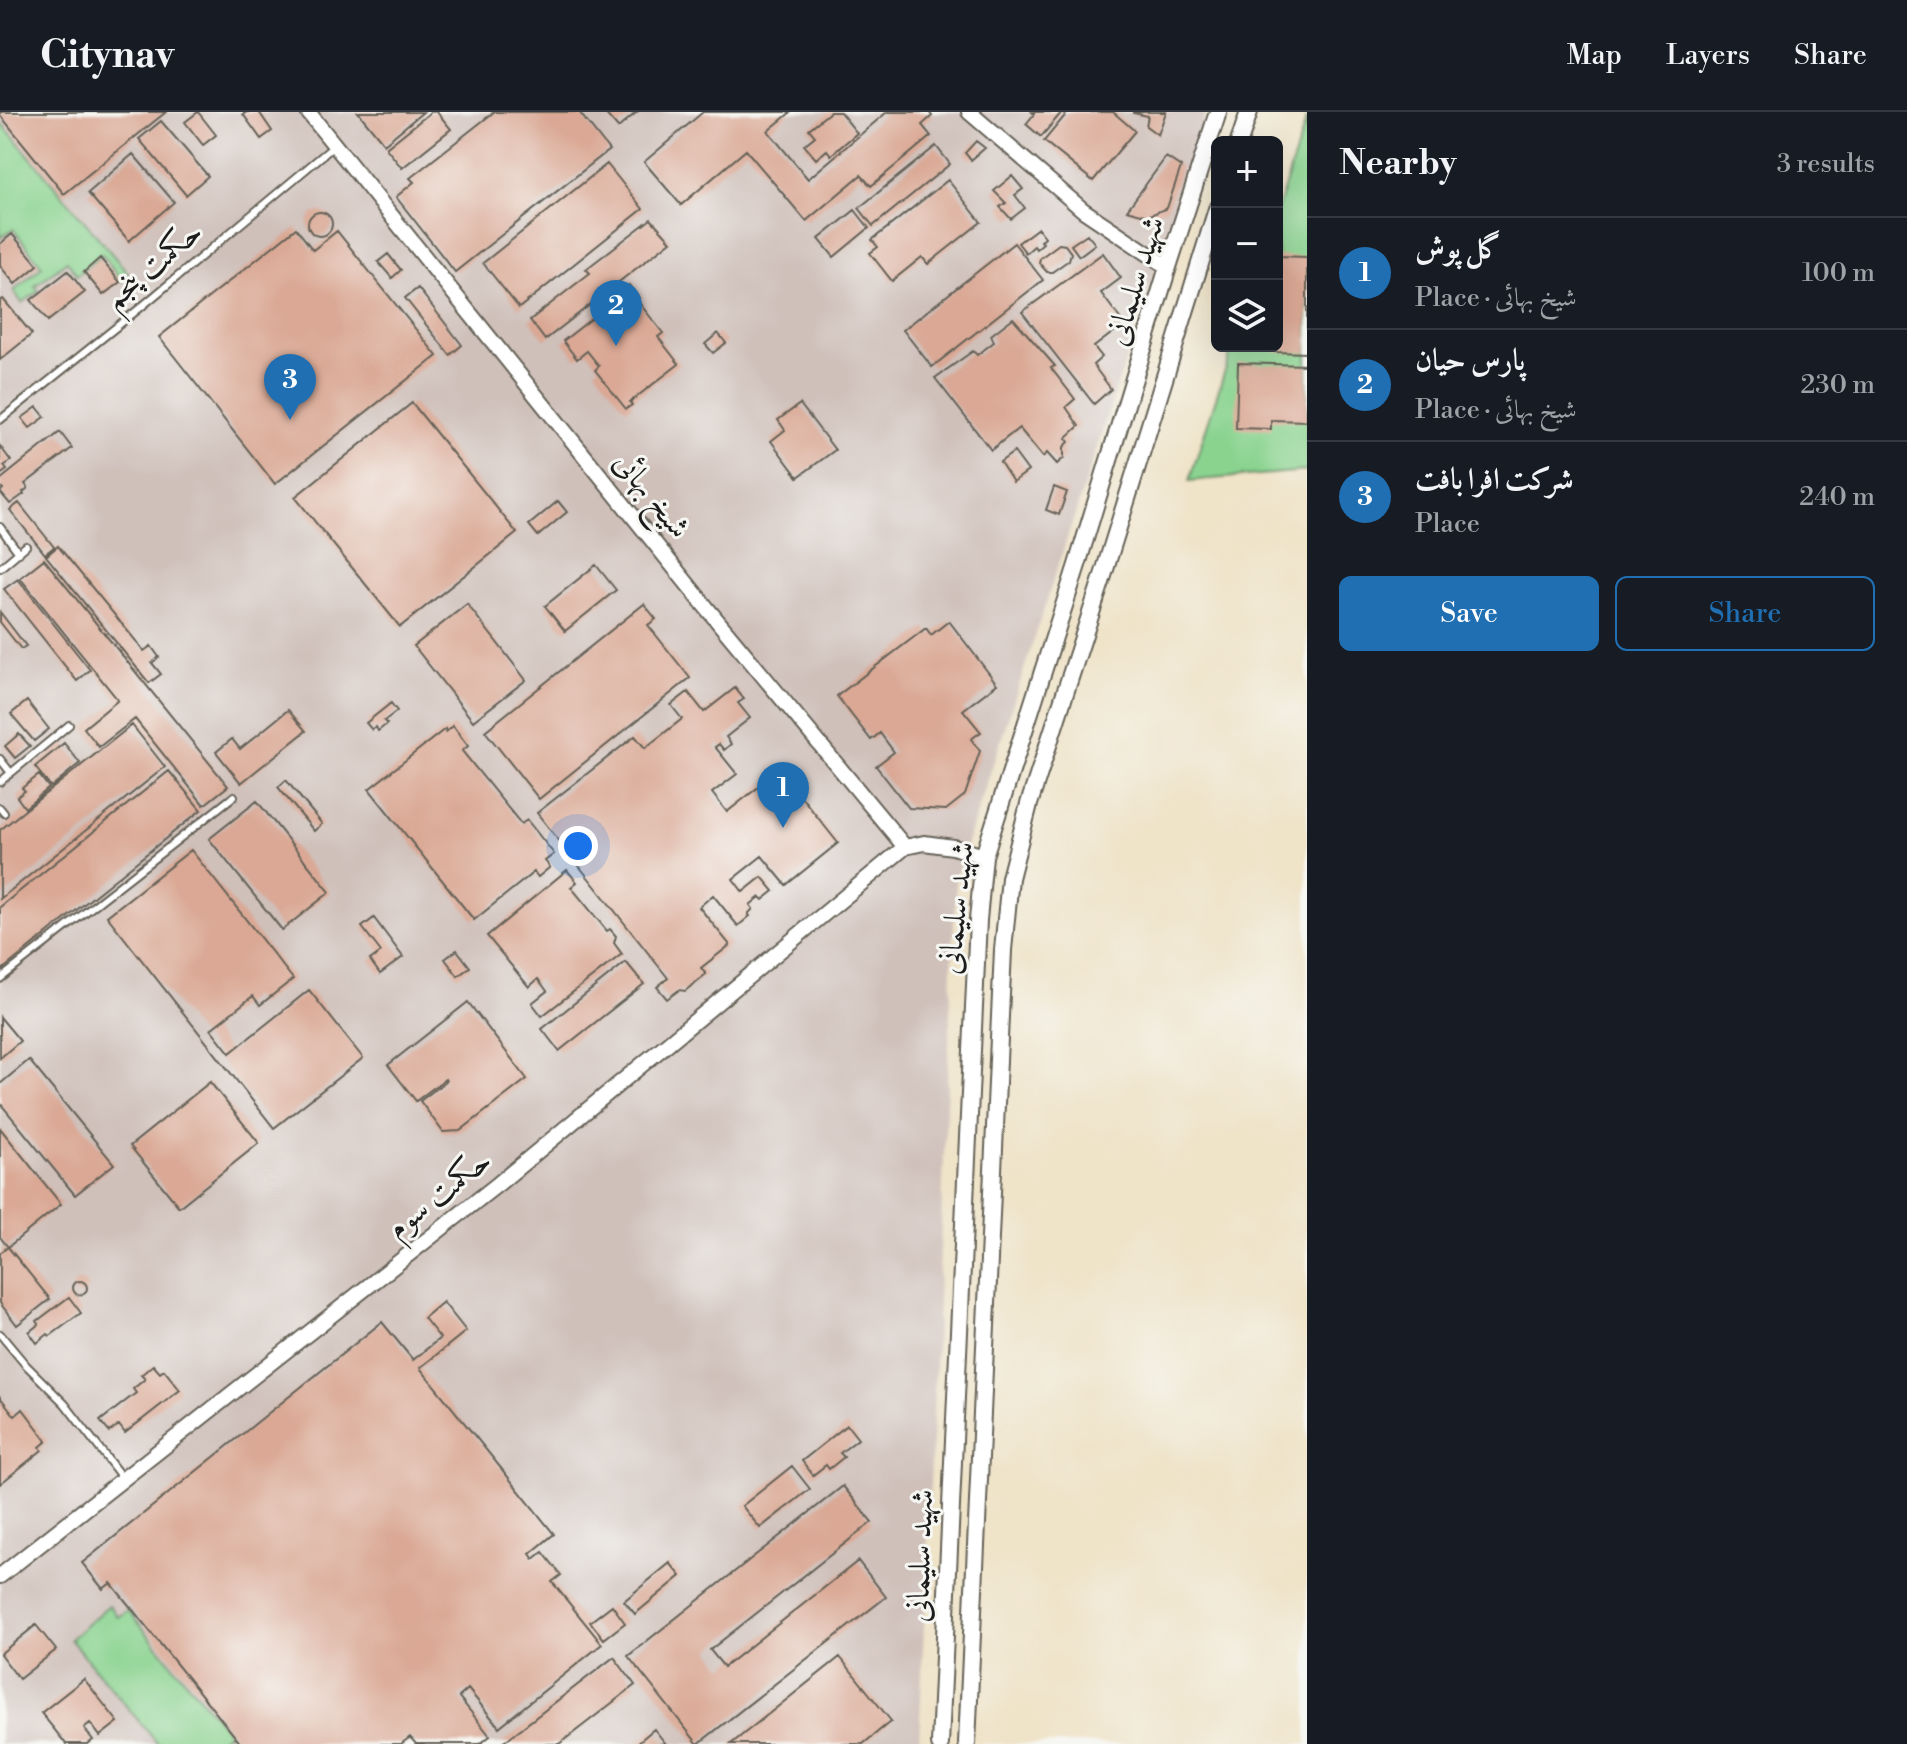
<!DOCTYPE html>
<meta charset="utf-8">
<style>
body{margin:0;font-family:"Libre Bodoni",Amiri,serif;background:#242831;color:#f1f3f6}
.controls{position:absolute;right:24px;top:24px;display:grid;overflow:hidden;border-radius:12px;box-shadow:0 8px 32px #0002}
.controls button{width:72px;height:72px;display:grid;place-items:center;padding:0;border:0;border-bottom:2px solid #363941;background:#171b24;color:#f1f3f6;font:40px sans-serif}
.you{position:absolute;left:578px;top:734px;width:28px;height:28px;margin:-20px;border:6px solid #fff;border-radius:50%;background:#1a73e8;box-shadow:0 0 0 12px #1a73e833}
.badge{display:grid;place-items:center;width:52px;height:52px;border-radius:50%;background:#1f6fb2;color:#fff;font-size:26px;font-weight:700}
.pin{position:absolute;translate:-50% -66px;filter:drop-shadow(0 2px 4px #0008)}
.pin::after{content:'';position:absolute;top:42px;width:28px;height:24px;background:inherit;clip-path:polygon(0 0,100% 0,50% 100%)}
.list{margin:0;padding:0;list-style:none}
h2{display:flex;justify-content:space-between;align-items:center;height:104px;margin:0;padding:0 32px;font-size:34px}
h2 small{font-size:26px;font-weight:400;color:#9ea1a6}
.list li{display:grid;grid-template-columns:52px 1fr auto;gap:24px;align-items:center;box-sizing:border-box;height:112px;padding:0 32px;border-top:2px solid #363941}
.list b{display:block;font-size:30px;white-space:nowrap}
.list p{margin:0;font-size:26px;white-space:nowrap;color:#9ea1a6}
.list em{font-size:26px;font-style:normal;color:#9ea1a6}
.actions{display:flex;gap:16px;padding:24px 32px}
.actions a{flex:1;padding:18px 0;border:2px solid #1f6fb2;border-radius:12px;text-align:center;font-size:28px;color:#1f6fb2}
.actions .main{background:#1f6fb2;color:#fff}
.icon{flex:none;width:44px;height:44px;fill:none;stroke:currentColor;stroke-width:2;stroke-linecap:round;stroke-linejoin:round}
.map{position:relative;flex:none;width:1307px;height:1632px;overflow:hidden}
header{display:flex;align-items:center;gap:48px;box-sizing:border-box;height:112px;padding:0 40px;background:#171b24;border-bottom:2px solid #363941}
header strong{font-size:38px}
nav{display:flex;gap:44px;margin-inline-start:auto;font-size:28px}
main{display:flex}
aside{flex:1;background:#171b24}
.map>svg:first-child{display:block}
</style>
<header>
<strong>Citynav</strong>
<nav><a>Map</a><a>Layers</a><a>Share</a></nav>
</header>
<main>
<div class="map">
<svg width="1307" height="1632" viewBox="0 0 1307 1632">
<rect width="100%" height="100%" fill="#f6f6f2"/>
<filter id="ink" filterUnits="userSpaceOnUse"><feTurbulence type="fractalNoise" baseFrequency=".0125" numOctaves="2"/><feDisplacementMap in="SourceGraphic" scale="16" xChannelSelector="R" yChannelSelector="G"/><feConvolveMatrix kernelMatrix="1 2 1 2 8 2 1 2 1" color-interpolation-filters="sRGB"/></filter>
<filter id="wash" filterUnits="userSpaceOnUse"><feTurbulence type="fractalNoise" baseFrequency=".006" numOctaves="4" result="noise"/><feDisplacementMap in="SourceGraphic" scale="32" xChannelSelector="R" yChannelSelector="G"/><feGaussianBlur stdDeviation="1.8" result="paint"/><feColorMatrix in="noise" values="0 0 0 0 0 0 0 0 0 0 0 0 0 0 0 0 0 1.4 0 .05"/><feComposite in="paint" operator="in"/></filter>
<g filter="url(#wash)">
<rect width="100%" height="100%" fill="#efe3c8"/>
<path fill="#cfc0ba" d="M0,0H1207L956,765L919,1632H0Z"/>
<path fill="#89d38f" stroke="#527856" stroke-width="2" d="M1307,6V359L1189,369L1233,234H1277V98Z
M0,9L129,162L122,169L102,142L77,163L67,149L35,174L39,179L22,191L14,179L42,154L13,117L0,126Z
M109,1493L118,1505L128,1498L228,1620L217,1630L218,1632H158L70,1527Z"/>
<g id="blocks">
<path fill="#daa894" d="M0,0H166L64,82L0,3Z
M198,0L216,23L203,33L185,10Z
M247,0H259L272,19L261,27L243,2Z
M358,0H423L384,32Z
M431,0H437L451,17L402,56L386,36Z
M494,0H579L609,38L455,160L396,85L414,70L410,66Z
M604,0H637L618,16Z
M703,0H791L768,19L808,67L887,0H929L932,4L922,13L931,24L871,74L861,63L806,109L746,38L681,93L644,50Z
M830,0H840L857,21L831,43L827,38L816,47L804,33L815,24L809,17Z
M1032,0H1062L1041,25L1026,12L1034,2Z
M1068,0H1113L1135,19L1093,69L1044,29Z
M1133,0H1166L1158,23L1146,14L1148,4L1133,1Z
M161,9L208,64L186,83L139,27Z
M976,29L985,36L971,48L965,41Z
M936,34L950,52L873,114L859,96Z
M133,42L174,90L129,129L88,81Z
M1166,45L1181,55L1167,96L1148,104L1127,98Z
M607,52L643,97L519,196L483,151Z
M1012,64L1023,77L1015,83L1025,96L1011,107L1000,95L1006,91L994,79Z
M948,68L981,110L928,152L922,145L892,169L870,141L878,135L872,128Z
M855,98L869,116L834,145L819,127Z
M308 112a12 12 0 1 1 24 0a12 12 0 1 1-24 0Z
M651,107L671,129L545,228L530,208L590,161L586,157Z
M296,116L313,138L337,119L437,244L275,372L159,225Z
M1038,116L1045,125L1041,129L1043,131L1036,137L1034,134L1026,141L1018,131Z
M12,122L38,153L15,172L0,154V132Z
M1087,122L1095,132L1079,144L1071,133Z
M1014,131L1043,168L932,255L903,218Z
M1059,132L1065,133L1071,141L1069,148L1052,160H1047L1039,151L1040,146Z
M1103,141L1121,166L1101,181L1124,212L1094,235L1102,245L1093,253L1111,277L1094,292L1022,200Z
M388,142L401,158L392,166L378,150Z
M1277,144L1307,145V241L1275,240L1276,234H1277Z
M100,146L120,170L103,183L84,160Z
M68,159L85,180L48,209L31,188Z
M629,173L639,186L637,188L663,221L658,225L679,252L630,290L632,293L626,297L595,258L599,254L587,239L577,247L563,229L605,196L603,193Z
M418,176L462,233L450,243L405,186Z
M3,187L32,222L0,248V189Z
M1013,206L1055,254L1051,256L1075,287L1066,295L1079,314L1066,326L1069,330L1064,335V346L1057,352L1047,341L1043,345L1019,316L991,338L935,266L973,239L977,243L994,230L991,223Z
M718,221L726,231L713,241L705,232Z
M1238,251L1307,253V309L1271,308V317L1236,316Z
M412,291L517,421L400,515L295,385Z
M800,292L835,338L798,365L771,329L785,318L778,308Z
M37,295L45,305L30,316L22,306Z
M60,320L72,336L25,372L28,376L23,380L24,382L10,392L0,380L3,377L0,374V368Z
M0,334L11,349L4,354L7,358L0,363Z
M1014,340L1028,359L1013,370L1000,350Z
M1054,375L1067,380L1059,403L1046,398Z
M558,389L567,400L538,424L529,413Z
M19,391L54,435L45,442L10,398Z
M58,434L144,539L151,534L159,545L152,551L161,562L149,571L46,444Z
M44,447L228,674L204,693L135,607L99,635L84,616L118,588L20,466Z
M596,453L616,478L565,519L545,494Z
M18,467L90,558L77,569L4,477Z
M467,492L526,568L473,609L414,534Z
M644,492L656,507L648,513L690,566L539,687L485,619Z
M0,500L26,534L21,537L0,510Z
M949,509L997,572L963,598L981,620L971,627L980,639L965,683L946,698L909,696L876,654L894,640L880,621L871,628L837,584L926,516L931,523Z
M735,576L744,587L738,591L750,606L726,625L731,632L724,638L719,632L715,635L737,662L712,681L727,700L780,658L838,731L786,773L762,744L733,767L743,780L762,765L774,779L763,788L760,785L750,793L753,797L748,802L750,804L738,814L713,783L699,795L730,833L701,856L706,862L685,879L679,878L667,887L657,875L668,866L537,701L635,624L645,636L682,607L671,593L688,580L704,600Z
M27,589L49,617L34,629L11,602Z
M391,591L397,599L384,609L387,612L378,619L376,615L372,618L366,611Z
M288,598L306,619L241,671L216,640L232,627L240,637Z
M132,613L165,655L0,787V718Z
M453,614L468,634L462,639L521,712L527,708L554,742L545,749L550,755L538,765L534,760L474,808L369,677L445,617L446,620Z
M19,622L30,634L15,646L5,634Z
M64,631L80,651L51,675L35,655Z
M169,659L201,698L2,858L0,856V795Z
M39,663L49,676L25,696L17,685L25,679L22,676Z
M286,668L322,712L314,719L278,675Z
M257,689L330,780L282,818L209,727Z
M191,738L293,867L260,893L253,884L211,917L230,941L309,878L363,946L274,1016L107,804Z
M567,758L577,770L571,775L607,819L610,817L616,824L614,831L622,842L542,904L532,891L547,879L538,867L529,875L487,824Z
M374,806L403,845L380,862L370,848L381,840L362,815Z
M457,838L470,855L458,864L445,847Z
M626,850L644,872L559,939L542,917Z
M468,890L527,967L460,1019L443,1020L420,989L446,969L445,967L416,989L388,953Z
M0,905L20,929L0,946Z
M29,948L114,1052L75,1083L0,991V972Z
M210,970L259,1031L179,1095L130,1034Z
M0,1016L61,1092L8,1135L0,1125Z
M8,1135L50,1187L17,1213L0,1191V1141Z
M73 1176a7 7 0 1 1 14 0a7 7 0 1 1-14 0Z
M69,1185L81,1201L50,1224L48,1222L37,1231L29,1220L39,1212L37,1209Z
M443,1190L466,1219L420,1256L554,1422L530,1442L534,1447L543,1440L561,1463L552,1470L602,1532L499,1615L468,1577L459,1585L490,1624L480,1632H416L410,1625L401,1632H241L111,1471L103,1477L82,1451L382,1210L413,1248L440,1226L424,1206Z
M153,1253L160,1261L164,1258L180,1278L125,1321L119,1313L109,1320L100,1309L136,1281L133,1277L145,1267L141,1263Z
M0,1285L15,1304L23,1297L47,1329L40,1335L42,1338L0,1372Z
M847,1313L858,1327L840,1341L844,1345L829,1357L826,1353L813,1363L802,1349Z
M792,1354L810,1377L760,1416L742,1394Z
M843,1374L872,1410L710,1538L724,1555L858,1449L886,1485L698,1632L628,1544Z
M670,1451L681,1464L635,1502L624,1489Z
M612,1493L625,1511L604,1527L590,1510Z
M36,1513L56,1538L19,1567L0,1542Z
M614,1545L635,1573L603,1598L559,1632H501Z
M840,1545L891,1609L863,1632H731Z
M84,1567L118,1610L100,1624L90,1611L84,1616L93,1628L88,1632H66L41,1601Z
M654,1617L666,1632H636Z"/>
</g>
</g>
<g filter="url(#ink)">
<use href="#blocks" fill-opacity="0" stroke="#666258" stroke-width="2"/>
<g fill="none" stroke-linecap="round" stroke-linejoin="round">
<defs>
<path id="service" d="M0,308L140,196L335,33
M0,415L19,441
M0,456L26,434
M0,647L11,661
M0,670L69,613
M0,696L4,701
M0,867L234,684
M0,1222L25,1252L65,1292L123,1367"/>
<path id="tertiary" d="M308,0L710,500L905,735
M969,0L1083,98L1168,155
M0,1464L498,1072L905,735L924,731L953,735L984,744"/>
<path id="secondary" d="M1239,30L1249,0
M940,1632L978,808L984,744L1077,453L1168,155L1218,0
M967,1632L1003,838L1010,766L1029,692L1102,467L1217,97"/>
</defs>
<use href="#service" stroke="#666258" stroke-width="10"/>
<use href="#tertiary" stroke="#666258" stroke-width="18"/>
<use href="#secondary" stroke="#666258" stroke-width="20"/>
<use href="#service" stroke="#fff" stroke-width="6"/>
<use href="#tertiary" stroke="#fff" stroke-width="14"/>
<use href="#secondary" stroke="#fff" stroke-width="16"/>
</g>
</g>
<g text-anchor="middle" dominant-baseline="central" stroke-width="6" stroke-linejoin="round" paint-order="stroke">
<g font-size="32" fill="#1c1c1c" stroke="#f6f6f2">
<text transform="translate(153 153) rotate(-40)">حکمت پنجم</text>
<text transform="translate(1135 169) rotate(-73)">شهید سلیمانی</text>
<text transform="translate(652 383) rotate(51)">شیخ بهائی</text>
<text transform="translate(956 796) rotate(-84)">شهید سلیمانی</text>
<text transform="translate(439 1082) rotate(-38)">حکمت سوم</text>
<text transform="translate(920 1444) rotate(-88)">شهید سلیمانی</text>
</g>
</g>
</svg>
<div class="controls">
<button>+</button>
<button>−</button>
<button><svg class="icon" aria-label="layers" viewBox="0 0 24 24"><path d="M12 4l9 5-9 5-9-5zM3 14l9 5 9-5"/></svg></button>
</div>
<div class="you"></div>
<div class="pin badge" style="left:783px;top:716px">1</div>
<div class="pin badge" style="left:616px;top:234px">2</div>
<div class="pin badge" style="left:290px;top:308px">3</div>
</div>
<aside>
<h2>Nearby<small>3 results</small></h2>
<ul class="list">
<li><span class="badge">1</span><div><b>گل پوش</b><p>Place · شیخ بهائی</p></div><em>100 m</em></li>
<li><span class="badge">2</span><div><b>پارس حیان</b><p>Place · شیخ بهائی</p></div><em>230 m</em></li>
<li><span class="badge">3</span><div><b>شرکت افرا بافت</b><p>Place</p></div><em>240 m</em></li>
</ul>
<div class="actions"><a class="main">Save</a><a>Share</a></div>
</aside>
</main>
